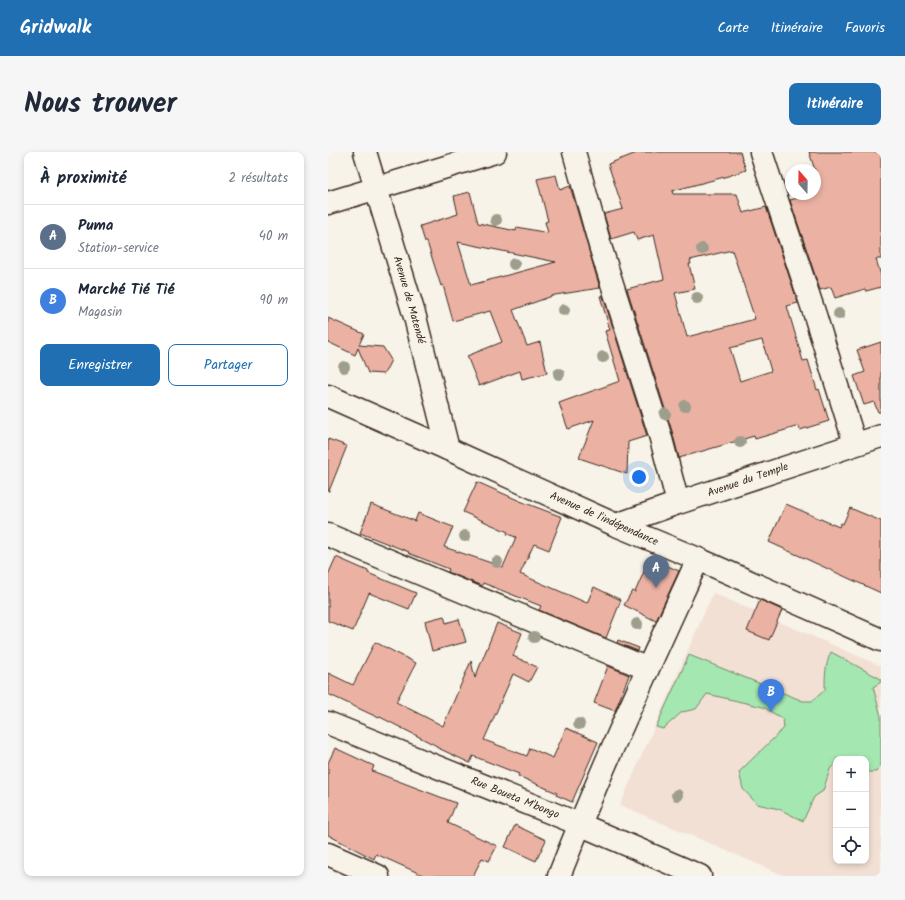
<!DOCTYPE html>
<html lang="fr">
<meta charset="utf-8">
<style>
body{margin:0;font-family:Kalam,sans-serif;background:#f6f6f7;color:#1f2937}
.controls{position:absolute;right:12px;bottom:12px;display:grid;overflow:hidden;border-radius:8px;box-shadow:0 2px 6px #0003}
.controls button{width:36px;height:36px;display:grid;place-items:center;padding:0;border:0;border-bottom:1px solid #e0e1e3;background:#fff;color:#1f2937;font:20px sans-serif}
.compass{position:absolute;left:457px;top:12px;width:36px;height:36px;border-radius:50%;background:#fff;box-shadow:0 2px 6px #0003;rotate:340deg}
.you{position:absolute;left:311px;top:325px;width:14px;height:14px;margin:-10px;border:3px solid #fff;border-radius:50%;background:#1a73e8;box-shadow:0 0 0 6px #1a73e833}
.badge{display:grid;place-items:center;width:26px;height:26px;border-radius:50%;background:#1f6fb2;color:#fff;font-size:13px;font-weight:700}
.pin{position:absolute;translate:-50% -33px;filter:drop-shadow(0 1px 2px #0008)}
.pin::after{content:'';position:absolute;top:21px;width:14px;height:12px;background:inherit;clip-path:polygon(0 0,100% 0,50% 100%)}
.list{margin:0;padding:0;list-style:none}
h2{display:flex;justify-content:space-between;align-items:center;height:52px;margin:0;padding:0 16px;font-size:17px}
h2 small{font-size:13px;font-weight:400;color:#747a83}
.list li{display:grid;grid-template-columns:26px 1fr auto;gap:12px;align-items:center;box-sizing:border-box;height:64px;padding:0 16px;border-top:1px solid #e0e1e3}
.list b{display:block;font-size:15px;white-space:nowrap}
.list p{margin:0;font-size:13px;white-space:nowrap;color:#747a83}
.list em{font-size:13px;font-style:normal;color:#747a83}
.actions{display:flex;gap:8px;padding:12px 16px}
.actions a{flex:1;padding:9px 0;border:1px solid #1f6fb2;border-radius:8px;text-align:center;font-size:14px;color:#1f6fb2}
.actions .main{background:#1f6fb2;color:#fff}
.icon{flex:none;width:22px;height:22px;fill:none;stroke:currentColor;stroke-width:2;stroke-linecap:round;stroke-linejoin:round}
.map{position:relative;flex:none;width:553px;height:724px;overflow:hidden;border-radius:8px}
header{display:flex;align-items:center;gap:24px;box-sizing:border-box;height:56px;padding:0 20px;background:#1f6fb2;color:#fff}
header strong{font-size:19px}
nav{display:flex;gap:22px;margin-inline-start:auto;font-size:14px}
.intro{display:flex;align-items:center;justify-content:space-between;box-sizing:border-box;height:96px;padding:0 24px}
h1{margin:0;font-size:28px}
.button{padding:10px 18px;border-radius:8px;background:#1f6fb2;color:#fff;font-size:14px;font-weight:700}
main{display:flex;gap:24px;padding:0 24px}
aside{flex:1;background:#fff;border-radius:8px;box-shadow:0 2px 6px #0003}
.map>svg:first-child{display:block}
</style>
<header>
<strong>Gridwalk</strong>
<nav><a>Carte</a><a>Itinéraire</a><a>Favoris</a></nav>
</header>
<div class="intro"><h1>Nous trouver</h1><a class="button">Itinéraire</a></div>
<main>
<aside>
<h2>À proximité<small>2 résultats</small></h2>
<ul class="list">
<li><span class="badge" style="background:#5c6f8a">A</span><div><b>Puma</b><p>Station-service</p></div><em>40 m</em></li>
<li><span class="badge" style="background:#3f7fe0">B</span><div><b>Marché Tié Tié</b><p>Magasin</p></div><em>90 m</em></li>
</ul>
<div class="actions"><a class="main">Enregistrer</a><a>Partager</a></div>
</aside>
<div class="map">
<svg width="553" height="724" viewBox="0 0 553 724">
<rect width="100%" height="100%" fill="#f7f3e8"/>
<filter id="ink" filterUnits="userSpaceOnUse"><feTurbulence type="fractalNoise" baseFrequency=".025" numOctaves="2"/><feDisplacementMap in="SourceGraphic" scale="8" xChannelSelector="R" yChannelSelector="G"/><feConvolveMatrix kernelMatrix="1 2 1 2 8 2 1 2 1" color-interpolation-filters="sRGB"/></filter>
<g filter="url(#ink)">
<path fill="#f3e0d4" fill-rule="evenodd" d="M385,441L553,514V724H457L292,653ZM508,607H538V709H508Z"/>
<path fill="#a4e7b1" stroke="#708868" d="M503,500L553,527V530L545,535L553,564V613L548,620H538V607H508V611L502,617L495,639L486,645L475,669L451,657L429,652L415,637L411,620L456,576L455,567L435,555L379,542L368,557L354,560L335,577L328,575L361,503L475,549H484L497,538C497,524 497,513 503,500Z"/>
<path fill="#ebb2a4" stroke="#3b2a1e" fill-rule="evenodd" d="M311,0H412L418,18L400,24L344,39L345,42H409L415,61L438,55L470,151L459,154L475,209L480,208L489,238L491,237L501,269L472,278L471,274L427,287L426,284L351,306L344,279L299,137L336,127L326,83L309,88L306,80L283,87L276,62L295,57L280,12ZM404,98L427,167L359,185L347,141L367,137L361,112H363L362,108ZM434,188L443,219L412,229L402,196Z
M481,0H553V107H548L553,124V135L538,139L537,137L507,146L503,135L492,138L462,48L470,46L468,42H487V18Z
M228,23L232,38L242,34L272,136L227,143L185,158L199,194L212,190L219,221L194,227L192,219L151,234L139,204L174,190L162,159L125,169L115,133L113,134L99,90H97L92,74L130,62L126,44L142,40L150,71L188,79L189,75L220,81L217,70L220,69L209,27ZM130,90L228,110L143,133Z
M272,144H275L319,284L300,290L299,322L251,306L266,268L240,277L231,251L292,229L277,179L282,178Z
M0,166L36,182L31,193L55,195L63,208L56,222L40,221L30,196L27,203L0,190Z
M553,190V260H550L546,250L536,253L526,224L537,220L529,198Z
M0,287L19,294L1,339H0Z
M149,330L192,349L234,365L221,398L206,392L192,422L259,451L266,435L293,448L278,486L211,458L213,454L155,431L154,434L120,420L121,417L80,401L81,400L32,381L43,352L87,369L90,361L125,375L116,395L175,415L188,385L179,382L180,380L135,360Z
M458,352L511,375L513,371L515,372L522,356L553,369V441L441,390Z
M8,405L40,419V421L88,441L81,457L41,441L25,479L0,469V423Z
M322,406L351,419L328,469L296,453L304,439L307,440Z
M432,448L454,458L441,488L419,479Z
M116,464L118,471L131,467L138,490L104,499L97,469Z
M169,471L194,481L185,504L209,515L201,530L185,522L156,588L199,604L202,596L225,606L238,576L270,590L244,650L228,643L229,641L190,624L191,622L145,604L142,611L108,595L109,594L52,565L51,566L0,542V521L25,533L47,490L88,511L68,550L115,574L143,509L147,526Z
M290,488L311,496L310,499L289,491Z
M280,514L301,523L287,559L266,551Z
M7,596L46,614L44,619L128,651L120,671L169,694L161,709L154,706L145,724H97L48,702L46,707L0,683V611Z
M187,673L218,688L208,709L177,695Z"/>
<g fill="none" stroke-linecap="round" stroke-linejoin="round">
<defs>
<path id="minor" d="M37,0L87,165L120,297
M246,0L273,97L332,283L350,351
M433,0L487,163L527,292
M0,51L167,0
M288,373L350,351L553,284
M0,383L320,517
M0,571L251,672L372,724
M0,702L50,724
M231,724C273,617 322,512 370,407"/>
<path id="tertiary" d="M0,244L120,297L288,373L370,407L553,488"/>
</defs>
<use href="#minor" stroke="#3b2a1e" stroke-width="25"/>
<use href="#tertiary" stroke="#3b2a1e" stroke-width="25"/>
<use href="#minor" stroke="#f7f3e8" stroke-width="22"/>
<use href="#tertiary" stroke="#f7f3e8" stroke-width="22"/>
</g>
<g fill="#9e9e8d">
<circle cx="168" cy="68" r="6"/>
<circle cx="374" cy="97" r="6"/>
<circle cx="186" cy="112" r="6"/>
<circle cx="369" cy="146" r="6"/>
<circle cx="236" cy="158" r="6"/>
<circle cx="511" cy="162" r="6"/>
<circle cx="275" cy="205" r="6"/>
<circle cx="16" cy="215" r="6"/>
<circle cx="231" cy="222" r="6"/>
<circle cx="357" cy="254" r="6"/>
<circle cx="337" cy="262" r="6"/>
<circle cx="412" cy="290" r="6"/>
<circle cx="137" cy="384" r="6"/>
<circle cx="169" cy="410" r="6"/>
<circle cx="309" cy="472" r="6"/>
<circle cx="206" cy="485" r="6"/>
<circle cx="251" cy="572" r="6"/>
<circle cx="349" cy="643" r="6"/>
</g>
</g>
<g text-anchor="middle" dominant-baseline="central" stroke-width="3" stroke-linejoin="round" paint-order="stroke">
<g font-size="11" fill="#3b2a1e" stroke="#f7f3e8">
<text transform="translate(81 148) rotate(74)">Avenue de Matendé</text>
<text transform="translate(420 328) rotate(-19)">Avenue du Temple</text>
<text transform="translate(276 367) rotate(24)">Avenue de l'indépendance</text>
<text transform="translate(187 646) rotate(22)">Rue Boueta M'bongo</text>
</g>
</g>
</svg>
<div class="controls">
<button>+</button>
<button>−</button>
<button><svg class="icon" aria-label="locate" viewBox="0 0 24 24"><circle cx="12" cy="12" r="6"/><path d="M12 2v4M12 18v4M2 12h4M18 12h4"/></svg></button>
</div>
<svg class="compass" viewBox="-18 -18 36 36"><path d="M0-13l5 13h-10z" fill="#e53935"/><path d="M0 13l5-13h-10z" fill="#747a83"/></svg>
<div class="you"></div>
<div class="pin badge" style="left:328px;top:436px;background:#5c6f8a">A</div>
<div class="pin badge" style="left:443px;top:560px;background:#3f7fe0">B</div>
</div>
</main>
